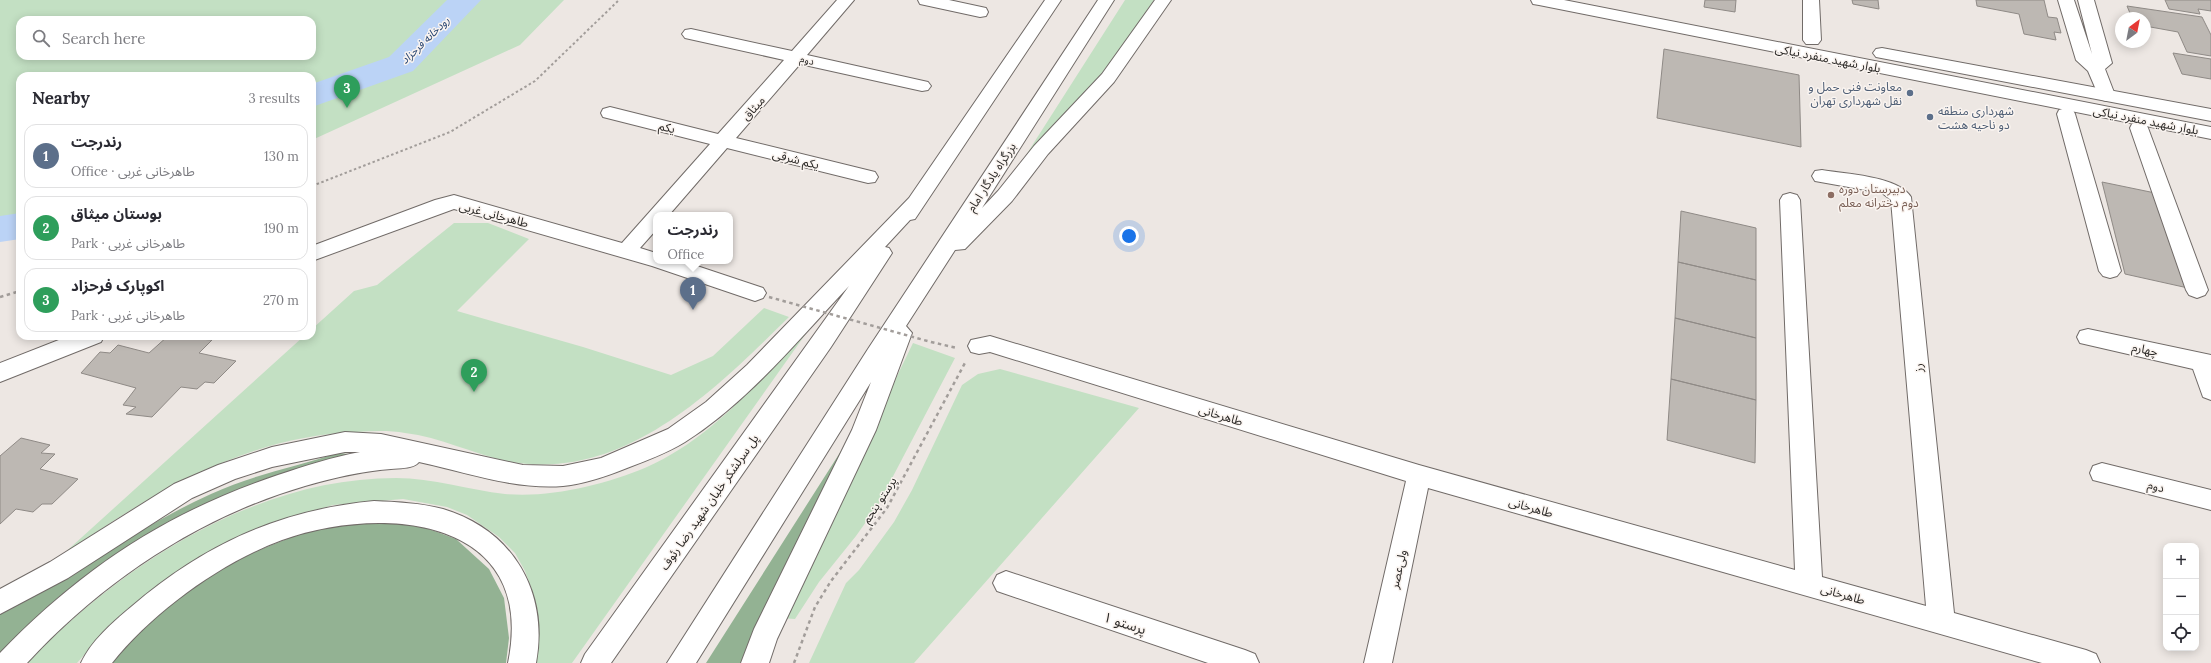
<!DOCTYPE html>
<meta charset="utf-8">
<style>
body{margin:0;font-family:Lora,"Noto Sans Arabic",serif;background:#f7f7f7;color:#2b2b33}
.controls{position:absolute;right:12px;bottom:12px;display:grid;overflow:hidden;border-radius:8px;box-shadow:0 2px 10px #0003}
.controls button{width:36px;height:36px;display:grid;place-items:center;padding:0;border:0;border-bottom:1px solid #e1e1e2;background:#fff;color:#2b2b33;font:20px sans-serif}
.compass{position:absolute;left:2115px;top:12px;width:36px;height:36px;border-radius:50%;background:#fff;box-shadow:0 2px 10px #0003;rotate:32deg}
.you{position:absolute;left:1129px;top:236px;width:14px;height:14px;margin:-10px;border:3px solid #fff;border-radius:50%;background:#1a73e8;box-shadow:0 0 0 6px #1a73e833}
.badge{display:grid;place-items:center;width:26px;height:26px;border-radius:50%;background:#2563eb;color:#fff;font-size:13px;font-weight:700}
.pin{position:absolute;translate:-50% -33px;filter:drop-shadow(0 1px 2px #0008)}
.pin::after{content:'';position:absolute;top:21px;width:14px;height:12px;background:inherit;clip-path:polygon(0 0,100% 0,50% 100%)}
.popup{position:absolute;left:653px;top:212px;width:80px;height:52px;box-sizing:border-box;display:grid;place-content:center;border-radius:8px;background:#fff;filter:drop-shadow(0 1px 3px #0005);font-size:13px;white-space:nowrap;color:#7c7c81}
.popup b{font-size:15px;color:#2b2b33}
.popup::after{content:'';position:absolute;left:50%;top:100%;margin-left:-8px;border:8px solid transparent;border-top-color:#fff}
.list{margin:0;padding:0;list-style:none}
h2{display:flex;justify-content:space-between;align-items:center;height:52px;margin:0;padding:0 16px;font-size:17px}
h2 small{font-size:13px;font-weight:400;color:#7c7c81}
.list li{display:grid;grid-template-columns:26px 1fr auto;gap:12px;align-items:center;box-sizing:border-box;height:64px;margin:0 8px 8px;padding:0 8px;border:1px solid #e1e1e2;border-radius:12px}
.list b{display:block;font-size:15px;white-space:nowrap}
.list p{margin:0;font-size:13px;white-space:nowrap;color:#7c7c81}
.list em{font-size:13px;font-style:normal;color:#7c7c81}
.icon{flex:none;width:22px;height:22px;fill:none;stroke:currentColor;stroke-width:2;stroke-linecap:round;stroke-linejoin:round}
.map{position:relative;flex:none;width:2211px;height:663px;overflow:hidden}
.search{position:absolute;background:#fff;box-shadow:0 2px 10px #0003;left:16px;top:16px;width:300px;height:44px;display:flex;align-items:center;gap:10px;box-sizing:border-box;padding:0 14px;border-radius:12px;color:#7c7c81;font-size:15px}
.panel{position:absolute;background:#fff;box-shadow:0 2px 10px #0003;left:16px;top:72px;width:300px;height:268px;border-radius:12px}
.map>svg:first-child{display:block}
</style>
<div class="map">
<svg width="2211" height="663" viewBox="0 0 2211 663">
<rect width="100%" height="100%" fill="#ede7e3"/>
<path fill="#c3e0c3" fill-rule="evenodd" d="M0,0H564L520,45L312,140V76H20V228L0,234ZM20,20H312V56H20Z
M1125,0H1154L1109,65L1057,124L1003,191Z
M454,223H488L529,239L457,311L583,347L671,375L713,356L764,308L789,317C715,390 622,484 507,461C473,454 440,437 405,433C389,430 372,431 356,432C245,436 148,495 60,557L304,336H312V329L354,291L377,285Z
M817,318L572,663H534L539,634L538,614L533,593L525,571L515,553L499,537L467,515L447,507L403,499L333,505L274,523L108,628L77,663H27C121,565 255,478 396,478C433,478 469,490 505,494C551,498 604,485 647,467C717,436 766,373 817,318Z
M913,343L955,358L878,505L856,536L819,582L795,619L780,618Z
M1000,369L1139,408L914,663H809L846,583L859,570L894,522L912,490L962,385L978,374Z"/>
<path fill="#93b293" d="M855,429L743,663H706Z
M338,453L360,455L100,568L53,602L0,653V614C72,578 137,527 211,494C252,475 295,467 338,453Z
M357,522H410L456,539L489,569L504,598L509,638L506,663H108L159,612L229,562L302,533Z"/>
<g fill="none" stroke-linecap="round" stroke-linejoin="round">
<path fill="#bbd3f6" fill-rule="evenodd" d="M447,0H481L413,71L312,107V84L389,57Z
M20,213V239L0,242V216Z"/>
</g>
<path fill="#bdb8b3" stroke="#8f8a86" d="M1705,0H1736L1735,12L1704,7Z
M1852,0H1878L1879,9L1853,4Z
M1976,0H2044L2048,17L2057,18L2061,33L2054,32L2056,40L2024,34L2019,14L1977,6Z
M2165,0H2211V11L2198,9L2200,14L2169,9Z
M2127,6L2202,17L2211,35V56L2187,52L2178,32L2145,26V18H2132Z
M1664,49L1799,75L1801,147L1657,118Z
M2173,53L2211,59V79L2182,74Z
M2102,182L2160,194L2188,288L2125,274Z
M1681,211L1756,228V280L1678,262Z
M1678,262L1756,280V338L1675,318Z
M1675,318L1756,338V400L1671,379Z
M168,336H203L199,339L212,340L199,353L236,361L214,383L205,382L197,389L181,387L152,417L126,414L136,407L123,405L136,388L81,373L100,352L110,353L118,345L149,353Z
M1671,379L1756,400L1755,463L1667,440Z
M21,438L50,445L41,453L55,454L40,469L78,479L52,504H42L33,512L16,509L0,524V456Z"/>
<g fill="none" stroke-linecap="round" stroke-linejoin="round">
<defs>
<path id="minor" d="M837,0H854L807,55L928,82L931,86L928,90L922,91L800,64L736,138L875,172L878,177L875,182L868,183L727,148L669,215H656V230L640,248L656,253V261H682L763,288L766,293L763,298L755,301L652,266L454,209L312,261V246L435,200L454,195L622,243L710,144L603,117L601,113L603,109L610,107L718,134L784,60L685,38L682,34L685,30L691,29L792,51Z
M918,0H949L986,8L988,12L986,16L980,17L920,4Z
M1803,0H1819L1821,40L1818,44H1806L1803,40Z
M2058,0H2074L2092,54L2078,0H2094L2112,63L2105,69L2115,95L2112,99L2106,101L2100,99L2088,71L2076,60Z
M2066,108L2073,110L2075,114L2121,271L2117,276L2110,278L2103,276L2099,271L2057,114L2059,110Z
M2139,122L2146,124L2148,128L2208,290L2205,295L2197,298L2189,295L2186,290L2130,128L2132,124Z
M1822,170C1845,174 1898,176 1911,197L1954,613L2086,650L2096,654L2100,663H2042L1428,488L1392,663H1364L1406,481L990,352L979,354L971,352L968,346L971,340L990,336L1419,465L1795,570L1780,200L1783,195L1790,193L1797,195L1800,200L1822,577L1926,606L1891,200L1882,193L1815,181L1812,176L1815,171Z
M2088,329L2211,355V400L2203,397L2193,369L2080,343L2077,337L2080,331Z
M69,336H104L101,342L0,382V363Z
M2102,463L2211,490V510L2093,480L2090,473L2093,466Z
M1006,571L1245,650L1255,654L1259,663H1208L997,591L993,583L997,575Z"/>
<path id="major" d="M1531,0H1564L2211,127V139L1539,5L1533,4Z
M1882,48L2211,109V121L1876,57L1873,53L1876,49Z"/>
<path id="highway" d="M1045,0H1061L915,219L910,220L885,247L889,248L892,253L831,347L611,663H581L585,654L849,286C798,340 748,402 685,442C667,453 646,461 627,468C607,476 584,484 563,486C515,490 465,472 419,462C414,469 399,468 391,469C361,471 333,478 305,486C198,517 102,582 27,663H0V653C81,569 167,512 278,475C305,466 333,457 360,452H345L272,467L235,479L192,498L68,578L0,614V589L50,562L174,484L218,465L272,447L345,432L381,434L523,465L563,466L601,458L668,429L706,402L747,365L909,198Z
M1098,0H1114L982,208L998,191L1034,146L1102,74L1155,0H1171L1114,82L1048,154L1012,201L965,249L955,250L906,326L912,333L876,430L777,639L769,663H741L754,629L852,430L871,382L696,663H667L868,349Z
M374,501C397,502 420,503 443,509C513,530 549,592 536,663H508C538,517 383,504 282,540C220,563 153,612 112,663H81C91,641 113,622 131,607C203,545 279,510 374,501Z"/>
</defs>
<use href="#minor" stroke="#716b68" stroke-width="2"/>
<use href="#major" stroke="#716b68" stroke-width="2"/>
<use href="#highway" stroke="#716b68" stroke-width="2"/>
<path stroke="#a29d9a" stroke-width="2" stroke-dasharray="2.5 2.5" stroke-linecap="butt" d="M312,186L450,132L535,81L619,0"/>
<path stroke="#a29d9a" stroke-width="2.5" stroke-dasharray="3.5 3.5" stroke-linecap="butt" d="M0,297L20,291
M931,342L957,348
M794,663L815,607L831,581L887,508L966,361"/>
<use href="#minor" fill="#fff" fill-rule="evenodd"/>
<use href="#major" fill="#fff" fill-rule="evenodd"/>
<use href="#highway" fill="#fff" fill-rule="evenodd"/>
<path stroke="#a29d9a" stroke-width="2.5" stroke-dasharray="3.5 3.5" stroke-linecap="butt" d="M769,297L931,342"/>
</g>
<g fill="#5c6f8a" stroke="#faf4f0" stroke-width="1.5">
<circle cx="1910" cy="93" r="4"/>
<circle cx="1930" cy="117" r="4"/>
</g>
<circle fill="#8d6e63" stroke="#faf4f0" stroke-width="1.5" cx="1831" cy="195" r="4"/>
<g text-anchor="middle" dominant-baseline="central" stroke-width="3" stroke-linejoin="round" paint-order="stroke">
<g font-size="10" fill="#2a2826" stroke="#faf4f0">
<text transform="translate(807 60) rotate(13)">دوم</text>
</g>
<g font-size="11" font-style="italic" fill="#264471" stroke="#faf4f0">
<text transform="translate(425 40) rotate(-44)">رودخانه فرحزاد</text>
</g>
<g font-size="12" fill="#2a2826" stroke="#faf4f0">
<text transform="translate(1828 58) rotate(11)">بلوار شهید منفرد نیاکی</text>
<text transform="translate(753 108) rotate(-48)">میثاق</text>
<text transform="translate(2146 120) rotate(11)">بلوار شهید منفرد نیاکی</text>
<text transform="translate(667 127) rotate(13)">یکم</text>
<text transform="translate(796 159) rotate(14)">یکم شرقی</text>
<text transform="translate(991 177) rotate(-57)">بزرگراه یادگار امام</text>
<text transform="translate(494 214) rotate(15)">طاهرخانی غربی</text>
<text transform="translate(2145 349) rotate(12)">چهارم</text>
<text transform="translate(1918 368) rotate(-95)">رز</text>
<text transform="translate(1221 415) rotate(17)">طاهرخانی</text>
<text transform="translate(2156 486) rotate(14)">دوم</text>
<text transform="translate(879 500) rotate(-57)">پرستو پنجم</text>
<text transform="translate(709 502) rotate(-55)">پل سرلشکر خلبان شهید رضا رئوف</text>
<text transform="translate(1531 507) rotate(16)">طاهرخانی</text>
<text transform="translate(1398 569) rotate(-77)">ولی‌عصر</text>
<text transform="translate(1843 594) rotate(16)">طاهرخانی</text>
</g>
<g font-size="12" fill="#4e5e75" stroke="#faf4f0" text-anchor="end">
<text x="1902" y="86">معاونت فنی حمل و<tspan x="1902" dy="14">نقل شهرداری تهران</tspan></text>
<text x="1938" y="110" text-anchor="start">شهرداری منطقه<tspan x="1938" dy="14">دو ناحیه هشت</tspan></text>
</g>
<g font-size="12" fill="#785e54" stroke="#faf4f0" text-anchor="start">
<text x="1839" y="188">دبیرستان دوره<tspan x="1839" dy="14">دوم دخترانه معلم</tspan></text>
</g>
<g font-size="14" fill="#2a2826" stroke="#faf4f0">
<text transform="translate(1125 623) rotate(18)">پرستو ۱</text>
</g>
</g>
</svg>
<div class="controls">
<button>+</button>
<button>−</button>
<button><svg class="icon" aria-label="locate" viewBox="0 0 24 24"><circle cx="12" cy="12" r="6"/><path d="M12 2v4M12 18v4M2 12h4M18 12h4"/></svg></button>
</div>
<svg class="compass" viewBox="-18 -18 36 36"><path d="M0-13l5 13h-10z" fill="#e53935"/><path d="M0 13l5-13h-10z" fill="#7c7c81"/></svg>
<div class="you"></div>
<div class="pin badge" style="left:693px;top:310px;background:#5c6f8a">1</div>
<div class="popup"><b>رندرجت</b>Office</div>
<div class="pin badge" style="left:474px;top:392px;background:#2e9e5b">2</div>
<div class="pin badge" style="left:347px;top:108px;background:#2e9e5b">3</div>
<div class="search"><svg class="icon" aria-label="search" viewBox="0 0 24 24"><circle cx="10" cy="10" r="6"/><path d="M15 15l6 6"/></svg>Search here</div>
<section class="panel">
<h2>Nearby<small>3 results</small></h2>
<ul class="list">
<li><span class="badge" style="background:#5c6f8a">1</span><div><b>رندرجت</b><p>Office · طاهرخانی غربی</p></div><em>130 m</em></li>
<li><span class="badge" style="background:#2e9e5b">2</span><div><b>بوستان میثاق</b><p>Park · طاهرخانی غربی</p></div><em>190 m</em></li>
<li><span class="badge" style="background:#2e9e5b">3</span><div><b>اکوپارک فرحزاد</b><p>Park · طاهرخانی غربی</p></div><em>270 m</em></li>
</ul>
</section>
</div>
